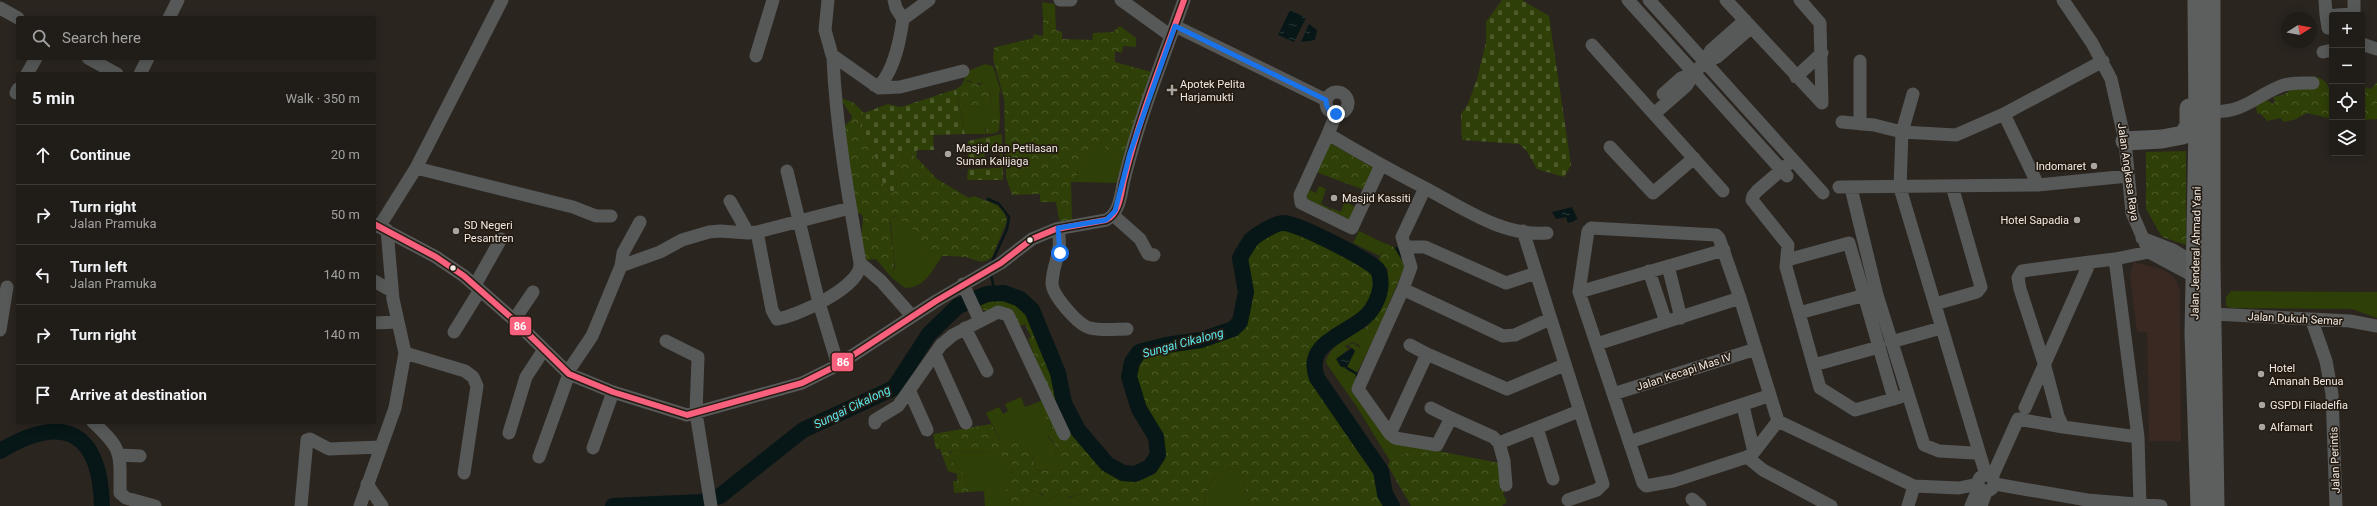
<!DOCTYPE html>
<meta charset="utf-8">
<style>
body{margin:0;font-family:Roboto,sans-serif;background:#282520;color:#f1f3f6}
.controls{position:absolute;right:12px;top:12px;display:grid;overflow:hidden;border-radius:4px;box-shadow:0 2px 10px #0003}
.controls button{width:36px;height:36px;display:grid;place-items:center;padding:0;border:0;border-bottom:1px solid #3d3a36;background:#201c17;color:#f1f3f6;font:20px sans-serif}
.compass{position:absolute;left:2281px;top:12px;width:36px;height:36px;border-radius:50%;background:#201c17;box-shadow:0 2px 10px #0003;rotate:79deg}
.stop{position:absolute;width:12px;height:12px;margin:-9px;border:3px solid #1a73e8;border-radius:50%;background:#fff}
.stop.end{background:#1a73e8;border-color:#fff;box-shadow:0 1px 4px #0008}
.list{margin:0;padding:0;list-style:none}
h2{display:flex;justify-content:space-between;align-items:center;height:52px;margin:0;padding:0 16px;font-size:17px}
h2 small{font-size:13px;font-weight:400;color:#a2a1a1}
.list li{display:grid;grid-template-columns:26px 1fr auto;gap:12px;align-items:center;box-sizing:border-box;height:60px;padding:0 16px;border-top:1px solid #3d3a36}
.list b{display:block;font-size:15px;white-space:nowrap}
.list p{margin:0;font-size:13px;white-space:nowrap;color:#a2a1a1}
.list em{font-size:13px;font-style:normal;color:#a2a1a1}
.icon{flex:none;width:22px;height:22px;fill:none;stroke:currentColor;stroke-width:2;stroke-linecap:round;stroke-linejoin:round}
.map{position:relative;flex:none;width:2377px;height:506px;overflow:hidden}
.search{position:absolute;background:#201c17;box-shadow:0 2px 10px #0003;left:16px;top:16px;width:360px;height:44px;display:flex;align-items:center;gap:10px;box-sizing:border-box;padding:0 14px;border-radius:4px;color:#a2a1a1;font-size:15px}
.panel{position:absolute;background:#201c17;box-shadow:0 2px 10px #0003;left:16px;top:72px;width:360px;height:352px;border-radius:4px}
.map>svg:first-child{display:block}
</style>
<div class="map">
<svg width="2377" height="506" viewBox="0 0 2377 506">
<defs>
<pattern id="forest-crowns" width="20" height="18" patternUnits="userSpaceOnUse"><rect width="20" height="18" fill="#2e3f07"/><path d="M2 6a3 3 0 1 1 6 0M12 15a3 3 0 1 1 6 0" fill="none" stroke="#4d5b2b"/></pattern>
<pattern id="cemetery-stones" width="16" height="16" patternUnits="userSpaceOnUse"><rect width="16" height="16" fill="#2e3f07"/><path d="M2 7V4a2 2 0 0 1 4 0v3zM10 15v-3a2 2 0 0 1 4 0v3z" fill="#4d5b2b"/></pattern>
<pattern id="water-ripples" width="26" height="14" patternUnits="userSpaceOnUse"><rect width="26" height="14" fill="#071616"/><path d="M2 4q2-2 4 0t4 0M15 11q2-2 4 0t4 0" fill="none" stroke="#2c3838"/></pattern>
</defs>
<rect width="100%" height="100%" fill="#2a251f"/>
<path fill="#3a2823" d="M2133,262L2161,269L2170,274L2176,280L2180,290L2181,441H2149L2147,332H2137L2130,277Z"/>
<path fill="#2e3f07" d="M1042,2L1055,4L1056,32L1049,28L1051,20L1043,19Z
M985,64L993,66L1001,92L999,93L1000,118H991L985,129L987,134H965L959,103L978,107L992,102L989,91L983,83L974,84L971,81L964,80L966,72Z
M1093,141H1100L1108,151L1118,157L1127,153L1116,183L1076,182L1078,169Z
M1319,186L1326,189L1321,204L1330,208L1328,210L1306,198L1309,190L1316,193Z
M1346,196L1352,199L1350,204L1357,208L1350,221L1330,211L1331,208L1341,212Z
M890,216C899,215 914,228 918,236C923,249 923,257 939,261C929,275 925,287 905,288L892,278L895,267Z
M1359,231L1386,244L1380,256L1353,243Z
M2231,291L2377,292V318L2352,309L2231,308L2226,306V297Z
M1365,328L1376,334L1357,373L1347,367L1355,351L1348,345L1353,343L1360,348L1359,345L1353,342L1345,346L1349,349L1337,358L1344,368L1350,370L1347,373L1350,371L1356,374L1353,392L1391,443L1418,447L1390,461L1357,407L1326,363C1328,346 1351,334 1365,328Z
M1021,397L1025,407L1038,402L1041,414L1050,421L1052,432L1047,430L1048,437L1057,447L1054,455L1060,459V464L1054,468L1039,471L1035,469L1033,454L1011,441L1005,444L1001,442L986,413L999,407L1003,414L1008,411L1005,404Z
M953,450C973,455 998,444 1013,466L1012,475L1003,479V485L1010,494L1009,506H985L984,491L969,492L963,473L951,461L949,455Z
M1235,468L1242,474L1250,506H1204C1208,485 1211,471 1235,468Z
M1036,491L1049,500L1058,494L1070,498L1078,494L1085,495L1087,498V506H1021L1031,492Z"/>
<path fill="url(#forest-crowns)" d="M1047,18L1051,20L1049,28L1062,32V39L1092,40L1093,33L1113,32L1120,26L1136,38V47L1123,46L1122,53L1115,51V62L1151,72L1127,153L1118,157L1108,151L1100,141H1093L1078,169L1076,182H1071L1072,221L1060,223L1056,202H1040V194L1012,195L1006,177L1004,99L993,59L994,48L996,47L1034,38L1033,34L1043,36V19Z
M2313,76C2324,79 2329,82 2330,95L2332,94V119L2307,113L2296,119L2284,122L2280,118L2267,121L2261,114L2257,113L2256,105L2267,100L2273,104L2275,101L2273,97L2283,95Z
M964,80L979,85L986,82L992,102L990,107L985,109L959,103L956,89L961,86Z
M2377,82V119L2362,120V86L2371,89Z
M839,97L854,103L864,113L860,128L874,150L879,178L893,193L900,175L897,158L912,153L937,179L969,198L974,196L997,205L1004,212L1007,221L992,257C982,266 976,259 965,257C963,257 944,256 942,256L939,261C923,257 923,250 918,237C915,229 902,219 894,216H890C889,236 898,259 892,278L876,259L866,260L861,238L863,219L862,215L855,211L841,129L851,120L852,116Z
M991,118H1000L999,130L996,133L987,134L985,124Z
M1330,143L1374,168L1364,190L1316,172Z
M2186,151V245L2162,237L2146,209V152Z
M1282,228C1295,229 1369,265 1375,276C1377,310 1356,313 1334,329C1323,337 1315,348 1308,360L1312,381L1375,473L1379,496L1386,506H1250L1242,474L1235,468C1211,471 1208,485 1204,506H1087V498L1085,495L1078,494L1067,498L1058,494L1047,501C1043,494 1040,491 1031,492L1021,506H1009L1010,494L1003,485V479L1012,474L1013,466C998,444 973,455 953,450L950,452L951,461L963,473L969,492L954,493L953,481H957V474L948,471L940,449H936L933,434L991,424L1001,442L1005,444L1015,437L1022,438L1033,454L1035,469L1038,471L1054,468L1060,464V459L1053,458L1057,447L1046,433V430L1052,431L1050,421L1041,414L1038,402L1043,400L1041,374L1028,339L1031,337L1025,324L1018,327L982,309L979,302C1019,290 1026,310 1039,342C1043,353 1050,364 1053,376C1055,385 1055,396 1058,405C1067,428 1109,488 1138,479C1157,473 1169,455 1161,435C1154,418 1120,376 1141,358C1153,349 1195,348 1212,342C1219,340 1231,338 1237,333C1258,316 1251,282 1245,259L1256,244Z
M1386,243L1395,248L1405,266L1376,334L1365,328C1381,314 1389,290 1388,269L1378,261Z
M1418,447L1499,463L1500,490H1505L1503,494L1507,502L1502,506H1411L1388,466L1390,461Z"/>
<path fill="url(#cemetery-stones)" d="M1502,0H1522L1549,16L1571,165L1564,177L1537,169L1526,150L1519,144L1462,140L1461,114L1468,104L1477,79L1486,42V22Z
M956,89L965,134L933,135L934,150H917L916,158L912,153L897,158L900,175L893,193L879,178L874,150L860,128L864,113L888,104L901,107Z
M1002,134L1003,180H967L968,169L1001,168L1000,150H984L985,158L968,159V141Z"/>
<path fill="url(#water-ripples)" d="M1290,10L1306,18L1294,42L1278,35Z
M1309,24L1317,30L1315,40L1301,42Z
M1572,207L1578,220L1568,223L1566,217L1556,219L1552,212Z
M1352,348L1355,351L1347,367H1341L1336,359Z"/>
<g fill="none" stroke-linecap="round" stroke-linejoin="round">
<path stroke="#071616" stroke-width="2.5" d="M988,199L999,204L1009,217L1007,229L991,264
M1396,248L1401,256
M991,275L995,293
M1347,368L1357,374V377"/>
<path stroke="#071616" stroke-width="16" d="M0,451C64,413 100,431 102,506
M613,506L701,502L720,496L803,430L894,388L929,334L958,306L987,294L1004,293L1020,299L1032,310L1058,373L1064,403L1078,430L1107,464L1123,473L1135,474L1150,467L1158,455L1156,437L1139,409L1129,377L1132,362L1139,352L1166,345L1201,340L1233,329L1240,322L1246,292L1240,258C1243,252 1247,246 1251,240C1256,235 1275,223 1283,223C1296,222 1367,259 1377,269C1381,274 1381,284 1380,290C1379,297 1373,309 1368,314C1350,334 1303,341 1317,378L1381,471L1385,494L1392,506"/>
<path stroke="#575858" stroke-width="13" d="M828,0L825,30L832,55L879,88L900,87L963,71
M894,0L896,8L903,19
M1060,0H1071
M1121,0L1171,36
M1628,0L1787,176
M1649,0L1823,193
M1726,0L1822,103L1820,23L1800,0
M2063,0L2092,43L2111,79L2125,141L2132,213L2149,252L2201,280
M2325,0L2326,15H2332
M0,8L18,18
M2326,15L2328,28
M2337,15L2354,14V0
M169,18L178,0
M1175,26L1326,100
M2362,44L2377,49
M1592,45L1723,191
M2323,52L2332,50
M756,56L773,0
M88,58L117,74
M1860,61V124
M1705,62L1717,57L1748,30
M27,74L36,58
M140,74L148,58
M1796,77L1822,53
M874,85L881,84C895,67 900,40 903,19L929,0
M1326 103a11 11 0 1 1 22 0a11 11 0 1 1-22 0Z
M16,93L18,89
M1663,94L1681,78L1694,73
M1913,94L1902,132L1900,188L1986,475
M2212,112C2247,111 2252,98 2281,86C2291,82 2302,83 2313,83
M1336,114L1328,134C1360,153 1392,171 1425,188C1461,207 1503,237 1547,233
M1654,114L1687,85L1694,73L1705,62L1711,50L1745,20
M2004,114L2038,185
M1842,122L1874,125L1902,132L1956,135L2004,114L2103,61
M1328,134L1300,195L1301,203L1352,228L1381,165
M1610,147L1653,193L1694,158
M1793,160L1757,191L1753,196L1752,200L1788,245L1786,267L1820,388L1855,410L1900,397
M416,168L573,207L596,216H611
M787,171L819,303L838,365
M1839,187L2038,185L2128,176
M1425,188L1402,237L1405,247H1425L1506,283L1536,273
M1851,188L1877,295L1924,445L1939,451L1974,453
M730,201L748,233L757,232L850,208
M1113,215L1140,239L1148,254L1154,255
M374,224L436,257L464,276L514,320L569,374L613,392L687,415L802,383L838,365L936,301L1001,263L1032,239L1056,229L1106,220C1120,214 1121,192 1124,180C1139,118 1163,59 1184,0
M379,227L416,168L502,0
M1591,228L1716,235L1719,238L1740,298L1778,421L1754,452L1747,457L1673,481L1646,486L1643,483L1579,292L1588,231Z
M1058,229C1063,254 1053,261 1052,283C1052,295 1078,325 1090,328C1101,331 1116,329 1127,329
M1523,231L1603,484L1597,490L1568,500
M757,232L772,310L777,319C797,316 862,287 860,263C848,195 836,127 833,58
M2142,238L2173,250L2201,267
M1405,247L1411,267L1403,289L1407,291L1503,336L1515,335L1550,319
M1787,260L1849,243L1894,399
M2090,262L2022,271L2018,278L2020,289L2044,363L2058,416L2063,427L2138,437
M860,263L881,281L912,316
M621,266L623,253L640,222
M1668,266L1681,318
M1649,271L1666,322
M374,281L392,291
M963,284L980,321
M475,285L501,239
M1403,289L1358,389L1390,434L1395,438L1437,445L1451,418L1493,437L1499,443L1579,411
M1579,292L1724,250
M1935,304L1977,292L1981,287L1952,186
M1799,313L1865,295
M2212,314L2350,321L2377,326
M514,320L533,292
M2312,321L2326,361L2332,394L2336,506
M374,323L398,322
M965,328L987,371
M0,330L7,287
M454,332L480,290
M666,341L698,357L696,413L711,506
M1891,342L1941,328
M1597,344L1740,298
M1410,345L1427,354
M405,353L465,371L473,377L477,386L464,473
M935,354L966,423
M1814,365L1879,347
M567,373L592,336L621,266L660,252L682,240L709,232L720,231L748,233
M910,392L927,430
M1613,394L1756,349
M1743,406L1754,452
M1431,408L1451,418
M2025,408L2090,262L2115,259
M1778,421L1914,486L1959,488L1978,484
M93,422C123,450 120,452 120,493L126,498L155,506
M875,423V420L898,406L941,345L953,335L998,312L1008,315L1064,434
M1537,428L1553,479
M509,433L526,377L543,351
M1390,434L1427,354L1507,389L1564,365
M1629,442L1768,396
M1499,443L1504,461L1506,485
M593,448L613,392
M120,455L140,456
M539,457L569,374
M1747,457L1763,470L1831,506
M1978 483a8 8 0 1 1 16 0a8 8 0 1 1-16 0Z
M1992,477L2018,419L2063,427
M367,484L382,506
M1995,484L2087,500L2161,506
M1692,499L1700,506
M2140,505L2138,437L2115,259L2149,252
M301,506L307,440L310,439L329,449L381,447
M360,506L395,408L405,353L393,299L387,230
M1908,506L1914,486
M1971,506L1979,487
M1981,506L1986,492"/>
<path stroke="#5d5e5e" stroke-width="19" d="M2197,0L2198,126L2194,334L2200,506
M2211,0V265L2215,506
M2125,141L2162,139L2183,135L2189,126V108"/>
<defs>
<path id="bus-1" d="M374,224L436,257L464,276L514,320L569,374L613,392L687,415L802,383L838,365L936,301L1001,263L1032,239L1056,229L1106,220C1120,214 1121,192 1124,180C1139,118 1163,59 1184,0"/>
</defs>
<use href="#bus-1" stroke="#241c12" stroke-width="9"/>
<use href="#bus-1" stroke="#f8607d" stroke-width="6"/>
</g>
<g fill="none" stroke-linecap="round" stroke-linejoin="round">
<path stroke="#1a73e8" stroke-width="5" d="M1060,253L1058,228L1106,220L1115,211L1130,153L1175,26L1326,100C1326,108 1329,111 1336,114"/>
</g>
<g fill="#aba59f" stroke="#241c12" stroke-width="1.5">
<path d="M1170 84h4v4h4v4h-4v4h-4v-4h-4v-4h4z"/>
<circle cx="948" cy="154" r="4"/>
<circle cx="2094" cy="166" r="4"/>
<circle cx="1334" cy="198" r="4"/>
<circle cx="2077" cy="220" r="4"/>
<circle cx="456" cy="231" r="4"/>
<circle cx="2261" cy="374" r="4"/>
<circle cx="2262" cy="405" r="4"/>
<circle cx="2262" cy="427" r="4"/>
</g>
<g fill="#f1eae4" stroke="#241c12" stroke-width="1.5">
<circle cx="1030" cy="240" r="3.5"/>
<circle cx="453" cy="268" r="3.5"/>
</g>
<g text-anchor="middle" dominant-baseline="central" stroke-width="3.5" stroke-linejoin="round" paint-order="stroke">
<g font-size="11" fill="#f1eae4" stroke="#241c12" text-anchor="start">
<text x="1180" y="84">Apotek Pelita<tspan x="1180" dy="13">Harjamukti</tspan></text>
<text x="956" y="148">Masjid dan Petilasan<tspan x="956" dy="13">Sunan Kalijaga</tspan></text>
<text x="2086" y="166" text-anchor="end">Indomaret</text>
<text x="1342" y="198">Masjid Kassiti</text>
<text x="2069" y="220" text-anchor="end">Hotel Sapadia</text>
<text x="464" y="225">SD Negeri<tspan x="464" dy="13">Pesantren</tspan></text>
<text x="2269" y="368">Hotel<tspan x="2269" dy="13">Amanah Benua</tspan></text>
<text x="2270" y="405">GSPDI Filadelfia</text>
<text x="2270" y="427">Alfamart</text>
</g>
<g font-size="11" fill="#f1eae4" stroke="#241c12">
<text transform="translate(2128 172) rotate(82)">Jalan Angkasa Raya</text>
<text transform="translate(2196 253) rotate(-89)">Jalan Jenderal Ahmad Yani</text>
<text transform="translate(2295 319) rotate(3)">Jalan Dukuh Semar</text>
<text transform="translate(1684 372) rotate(-18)">Jalan Kecapi Mas IV</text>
<text transform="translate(2335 460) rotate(-92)">Jalan Perintis</text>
</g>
<g font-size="12" font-style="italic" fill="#5be8ef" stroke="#241c12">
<text transform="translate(1183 343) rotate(-15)">Sungai Cikalong</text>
<text transform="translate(852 407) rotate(-26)">Sungai Cikalong</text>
</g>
</g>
<g stroke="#241c12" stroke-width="1.5">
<rect x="509" y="316" width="23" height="20" rx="4" fill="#f8607d"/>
<rect x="831" y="352" width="23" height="20" rx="4" fill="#f8607d"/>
</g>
<g font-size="11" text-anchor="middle" font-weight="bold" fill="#fff">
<text x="520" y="330">86</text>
<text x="843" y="366">86</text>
</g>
</svg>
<div class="controls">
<button>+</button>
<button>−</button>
<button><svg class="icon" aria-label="locate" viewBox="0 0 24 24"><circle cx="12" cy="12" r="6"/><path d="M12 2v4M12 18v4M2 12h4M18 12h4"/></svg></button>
<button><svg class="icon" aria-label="layers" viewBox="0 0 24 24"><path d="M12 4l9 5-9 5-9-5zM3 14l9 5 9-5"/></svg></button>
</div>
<svg class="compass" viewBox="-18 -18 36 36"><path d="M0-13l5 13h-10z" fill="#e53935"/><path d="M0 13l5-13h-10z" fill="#a2a1a1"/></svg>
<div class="stop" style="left:1060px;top:253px"></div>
<div class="stop end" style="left:1336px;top:114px"></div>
<div class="search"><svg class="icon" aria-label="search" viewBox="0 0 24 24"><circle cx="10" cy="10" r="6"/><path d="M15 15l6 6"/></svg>Search here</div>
<section class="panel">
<h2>5 min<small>Walk · 350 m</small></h2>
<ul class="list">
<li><svg class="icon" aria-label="ahead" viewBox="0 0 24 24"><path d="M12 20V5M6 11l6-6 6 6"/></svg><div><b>Continue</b></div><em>20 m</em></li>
<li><svg class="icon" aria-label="right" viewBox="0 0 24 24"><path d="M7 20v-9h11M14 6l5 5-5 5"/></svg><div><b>Turn right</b><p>Jalan Pramuka</p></div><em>50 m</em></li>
<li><svg class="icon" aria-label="left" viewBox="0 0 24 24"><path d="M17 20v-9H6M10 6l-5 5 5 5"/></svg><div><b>Turn left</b><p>Jalan Pramuka</p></div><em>140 m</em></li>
<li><svg class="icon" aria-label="right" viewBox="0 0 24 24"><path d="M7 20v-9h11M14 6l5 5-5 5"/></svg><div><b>Turn right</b></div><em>140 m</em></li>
<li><svg class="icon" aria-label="arrive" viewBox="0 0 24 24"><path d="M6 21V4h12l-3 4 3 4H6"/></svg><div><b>Arrive at destination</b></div></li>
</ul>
</section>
</div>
